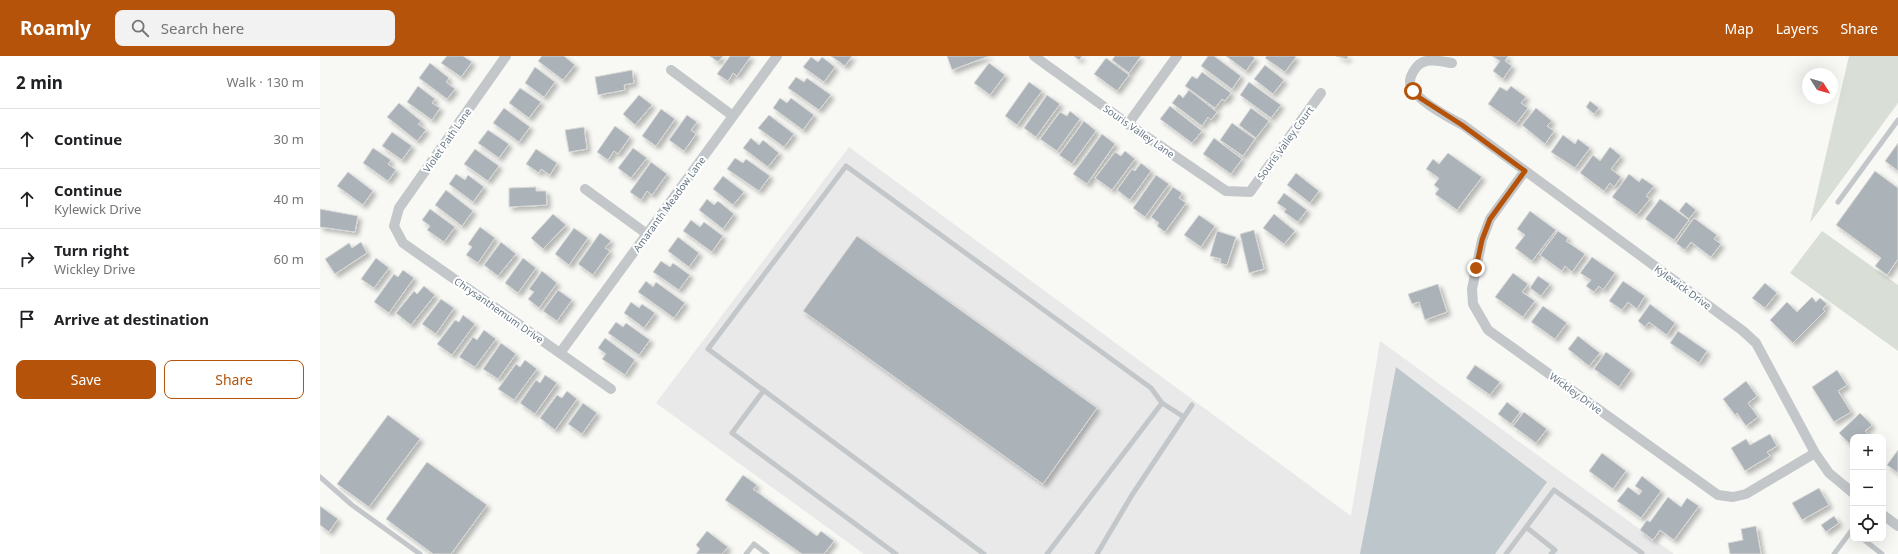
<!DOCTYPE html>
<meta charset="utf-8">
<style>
body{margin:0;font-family:"Noto Sans",sans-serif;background:#f2f2f2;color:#202124}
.controls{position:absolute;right:12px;bottom:12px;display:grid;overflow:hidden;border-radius:8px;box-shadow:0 4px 16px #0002}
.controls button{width:36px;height:36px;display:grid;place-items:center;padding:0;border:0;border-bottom:1px solid #e0e0e0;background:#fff;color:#202124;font:20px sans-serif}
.compass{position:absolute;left:1482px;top:12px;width:36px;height:36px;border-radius:50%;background:#fff;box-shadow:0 4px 16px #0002;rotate:127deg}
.stop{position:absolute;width:12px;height:12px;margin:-9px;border:3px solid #b45309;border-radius:50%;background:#fff}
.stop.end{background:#b45309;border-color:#fff;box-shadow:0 1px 4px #0008}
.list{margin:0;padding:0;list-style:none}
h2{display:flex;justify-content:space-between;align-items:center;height:52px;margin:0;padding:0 16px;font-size:17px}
h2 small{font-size:13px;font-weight:400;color:#757577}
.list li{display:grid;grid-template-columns:26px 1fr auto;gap:12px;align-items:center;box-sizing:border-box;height:60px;padding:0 16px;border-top:1px solid #e0e0e0}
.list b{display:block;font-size:15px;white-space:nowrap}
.list p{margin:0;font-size:13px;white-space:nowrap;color:#757577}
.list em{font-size:13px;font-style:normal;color:#757577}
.actions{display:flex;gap:8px;padding:12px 16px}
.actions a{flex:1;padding:9px 0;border:1px solid #b45309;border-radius:8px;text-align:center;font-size:14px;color:#b45309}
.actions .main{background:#b45309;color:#fff}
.icon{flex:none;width:22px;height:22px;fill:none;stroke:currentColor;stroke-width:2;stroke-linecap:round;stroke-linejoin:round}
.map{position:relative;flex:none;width:1578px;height:498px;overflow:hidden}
header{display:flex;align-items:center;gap:24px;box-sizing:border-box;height:56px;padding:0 20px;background:#b45309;color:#fff}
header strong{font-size:19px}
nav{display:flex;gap:22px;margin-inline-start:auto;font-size:14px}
.search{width:280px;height:36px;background:#f2f2f2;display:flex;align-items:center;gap:10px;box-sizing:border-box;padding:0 14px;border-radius:8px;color:#757577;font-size:15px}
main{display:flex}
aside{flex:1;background:#fff}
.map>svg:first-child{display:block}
</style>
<header>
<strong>Roamly</strong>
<div class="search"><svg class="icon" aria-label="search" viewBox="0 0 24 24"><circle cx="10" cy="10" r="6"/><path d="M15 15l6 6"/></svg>Search here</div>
<nav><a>Map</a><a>Layers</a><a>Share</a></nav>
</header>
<main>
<aside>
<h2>2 min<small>Walk · 130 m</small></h2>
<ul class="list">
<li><svg class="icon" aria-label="ahead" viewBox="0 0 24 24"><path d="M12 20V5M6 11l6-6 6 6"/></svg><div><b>Continue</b></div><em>30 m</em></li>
<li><svg class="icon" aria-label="ahead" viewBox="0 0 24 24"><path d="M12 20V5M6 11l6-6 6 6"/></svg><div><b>Continue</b><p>Kylewick Drive</p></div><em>40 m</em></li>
<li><svg class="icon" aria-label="right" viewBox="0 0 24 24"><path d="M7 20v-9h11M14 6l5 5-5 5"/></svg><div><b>Turn right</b><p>Wickley Drive</p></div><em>60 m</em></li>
<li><svg class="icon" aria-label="arrive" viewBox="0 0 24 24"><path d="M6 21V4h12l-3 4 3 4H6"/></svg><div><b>Arrive at destination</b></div></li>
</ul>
<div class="actions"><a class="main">Save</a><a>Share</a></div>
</aside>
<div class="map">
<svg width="1578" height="498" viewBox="0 0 1578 498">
<defs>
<filter id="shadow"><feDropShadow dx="3.5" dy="3.5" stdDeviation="2" flood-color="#0004"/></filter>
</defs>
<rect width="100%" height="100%" fill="#f8f8f5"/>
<path fill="#e8e9e8" d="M529,91L1031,460L1060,285L1354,498H544L336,347Z"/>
<path fill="#d9dfd6" d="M1529,0H1578V47L1490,167Z
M1502,175L1578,229V295L1470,217Z"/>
<path fill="#bdc7cb" d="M1076,311L1227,426L1175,498H1040Z"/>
<path fill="#abb3b9" stroke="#d9d9d7" filter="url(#shadow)" d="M127,0H143L152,6L141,21L121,7Z
M222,0H244L255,9L243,24L218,5Z
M390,0H403L398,6Z
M410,0H431L417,20L413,17L408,25L397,18Z
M511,0H532L525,10Z
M627,0H669L632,14Z
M754,0H762L759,4Z
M795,0H821L809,17L792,4Z
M888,0H894L921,20L912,33L881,10Z
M906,0H932L935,2L926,15Z
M947,0H974L976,1L965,16L945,2Z
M1016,0H1028L1027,3Z
M1172,0H1188L1185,5L1192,10L1183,23L1173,15L1180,5Z
M491,1L498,6L502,1L515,11L504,26L483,11Z
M786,2L809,19L797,35L774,18Z
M110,7L129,22L126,26L135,33L127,43L99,22Z
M669,7L685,19L670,39L654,27Z
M945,9L964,24L953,38L934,23Z
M215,11L235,26L224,41L205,27Z
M312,14L314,27L304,29L305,34L278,39L275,21Z
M882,16L911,37L905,45L902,43L895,52L865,30L872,20L877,23Z
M476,21L484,26L487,22L511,39L499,54L468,32Z
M709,26L722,35L697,69L685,60Z
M929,26L961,49L951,62L920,39Z
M98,30L115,43L112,47L120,52L112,64L87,46Z
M1191,30L1206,41L1201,47L1208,52L1196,68L1168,48L1180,31L1187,35Z
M200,32L221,46L209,62L189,47Z
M869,34L897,56L891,64L888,61L882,70L852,47L859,38L863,42Z
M319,39L332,49L315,69L303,58Z
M727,39L740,48L716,81L704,72Z
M460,42L467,47L471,42L494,59L483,74L453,52Z
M1270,45L1279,52L1274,58L1266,51Z
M79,47L101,65L98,68L106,74L97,85L67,61Z
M850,50L882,75L872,87L840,63Z
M184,52L210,71L199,86L173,67Z
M931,52L949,65L936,82L919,69Z
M1216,52L1232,65L1227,70L1234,75L1225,88L1202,69Z
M341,53L355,63L336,90L322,80Z
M750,55L760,63L737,95L720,83L740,56L747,60Z
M367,59L377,66L371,74L376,78L364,95L349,84Z
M449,59L474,78L464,91L438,72Z
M764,65L776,75L752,108L739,99Z
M912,67L935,83L923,100L900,84Z
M295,70L310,81L298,98L294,95L288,104L277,96Z
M264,71L267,93L249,96L245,74Z
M168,74L189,88L179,102L158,87Z
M72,76L92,90L82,104L62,90Z
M782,78L795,88L767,128L753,118Z
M1243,79L1255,88L1258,83L1270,92L1255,112L1231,96Z
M431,82L439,89L443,84L459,97L448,111L423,92Z
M894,82L922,103L911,118L883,98Z
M1578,87V115L1565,105Z
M1290,91L1301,100L1291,113L1301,121L1294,131L1290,127L1284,135L1260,117L1273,99L1280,105Z
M53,92L71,104L68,108L76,114L68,125L43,107Z
M313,92L327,102L311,122L298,112Z
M155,93L179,110L168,125L144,108Z
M216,93L237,107L230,119L221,113L219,117L206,108Z
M805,95L815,103L792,134L775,122L795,96L801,100Z
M1128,97L1162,121L1137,154L1115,138L1119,133L1114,129L1119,122L1106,113L1113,103L1119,108Z
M415,102L423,107L426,103L450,120L439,135L407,113Z
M331,106L347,118L332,139L327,135L321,144L310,136Z
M821,107L831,115L810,144L797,134L812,113L815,115Z
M1555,115L1578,132V203L1567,219L1555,210L1561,202L1516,169Z
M28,116L53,135L43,149L17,130Z
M976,117L999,135L990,147L967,129Z
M136,118L145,124L148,119L164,131L153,146L129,128Z
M1309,118L1319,126L1322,122L1334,130L1326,140L1330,143L1317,159L1292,141Z
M836,119L849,128L825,161L813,152Z
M403,120L424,136L413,149L393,133Z
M216,131V135H226L227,149L189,151V132Z
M853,131L862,137L859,142L866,147L845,176L837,170L839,167L831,161Z
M126,134L153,155L142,170L115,149Z
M964,137L987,154L978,166L964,156L966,153L957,147Z
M387,143L394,149L398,145L414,158L403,173L379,154Z
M1340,143L1369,164L1354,184L1325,163Z
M1366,146L1376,154L1369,163L1359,155Z
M0,153L38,160L35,176L0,171Z
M110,153L135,171L124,186L107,174L110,170L102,164Z
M1210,155L1236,174L1212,205L1195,192L1205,179L1197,173Z
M233,158L246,169L223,193L211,182Z
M954,158L975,175L964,188L943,172Z
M879,159L895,170L881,191L864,179Z
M1374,162L1397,179L1394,183L1401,188L1391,201L1371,186L1365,194L1356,187Z
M371,164L380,171L384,166L403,180L392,196L363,175Z
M160,171L175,182L158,207L146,199L152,191L148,188Z
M254,172L268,182L249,209L235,198Z
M934,174L944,213L929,217L920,178Z
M897,175L916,181L907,209L900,207L901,203L890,200Z
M1238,175L1248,182L1246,185L1265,198L1252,216L1245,210L1242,215L1220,199Z
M280,177L291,185L285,192L290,195L273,219L258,208Z
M537,180L777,352L723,428L483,255Z
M358,181L379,197L369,211L348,195Z
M41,186L47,197L15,218L5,203L29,187L32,192Z
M181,186L196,198L178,220L164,209Z
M1272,201L1295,217L1283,234L1279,230L1274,236L1266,230L1271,224L1260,217Z
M56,202L69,212L54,232L41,223Z
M203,202L216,212L198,237L185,227Z
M341,205L350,211L353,207L370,219L359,234L333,216Z
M83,214L94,222L69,257L54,246L74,218L78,221Z
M222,215L237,227L219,252L208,243L214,236L209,233Z
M1193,217L1208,228L1202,236L1215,245L1203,261L1175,241Z
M1218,220L1230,228L1221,240L1210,232Z
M326,225L333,231L336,226L365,247L354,262L318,236Z
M1303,225L1325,240L1317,253L1308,246L1302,254L1289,245Z
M1445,227L1457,237L1445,252L1432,242Z
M1118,228L1127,256L1105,264L1099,246L1092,248L1088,238Z
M104,230L115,239L91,269L76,257L94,235L97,238Z
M238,234L252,244L237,265L223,255Z
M1492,241L1496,246L1500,242L1507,248L1503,253L1505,255L1473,287L1450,264L1467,246L1477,256Z
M121,243L134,252L116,278L102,268Z
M311,246L319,252L322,248L335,257L324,272L304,257Z
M1330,248L1355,267L1347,279L1329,266L1325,271L1318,265Z
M1223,250L1247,267L1235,283L1211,266Z
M143,259L155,268L132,299L117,288L135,264L139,266Z
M296,266L303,271L306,267L330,284L319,299L288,277Z
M164,274L176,283L155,311L139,301L153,281L157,284Z
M1358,275L1387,295L1379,307L1350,287Z
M1258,280L1280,297L1269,310L1248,293Z
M285,282L315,304L305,319L282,303L286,298L278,292Z
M181,287L196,298L178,323L163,313Z
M1286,296L1311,314L1299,331L1274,313Z
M205,304L217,313L194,344L178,333L196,308L200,311Z
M1155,309L1180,326L1170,339L1146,322Z
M1517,314L1527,329L1518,335L1531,356L1514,366L1492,331Z
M225,319L237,327L215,358L200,347L216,324L220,327Z
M1426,325L1437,340L1428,347L1438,361L1426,370L1417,357L1415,359L1403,343Z
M247,335L257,343L235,374L220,362L237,339L242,342Z
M1187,346L1200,356L1191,368L1178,358Z
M263,347L277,357L262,378L248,368Z
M1204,356L1227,373L1216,387L1193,370Z
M1540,357L1552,369L1545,375L1551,381H1533V391L1519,377Z
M68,359L100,383L49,451L17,428Z
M1450,378L1457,390L1447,396L1450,400L1425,415L1411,392L1426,383L1430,389Z
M1578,394V417L1567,409Z
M1282,397L1306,415L1293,433L1269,415Z
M107,406L167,449L131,498H113L66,463Z
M423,419L437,429L433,433L497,480L501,475L514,485L504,498H482L405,444Z
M1322,420L1341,435L1321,462L1297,445L1308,431L1319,439L1322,435L1315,430Z
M1499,432L1509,449L1482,464L1472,447Z
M1348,441L1361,451L1367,442L1379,450L1354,484L1340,474L1333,484L1320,474L1327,464L1330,466Z
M0,450L18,463L9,476L0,469Z
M1514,460L1519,467L1506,476L1501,469Z
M1436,470L1441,498H1410L1408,487L1423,484L1421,473Z
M387,475L408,491L402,498H376L380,493L376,489Z"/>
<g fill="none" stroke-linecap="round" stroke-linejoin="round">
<path stroke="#c3c7ca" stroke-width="5" d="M1518,146L1578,64
M444,334L412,377L576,498
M842,347L864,361
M0,421L32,449L100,498
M1206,471L1235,494L1231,498
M1543,483L1562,498
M426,498L434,488L447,498
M664,498L388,293L526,110L831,332L842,347L727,498
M777,498L812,439L872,349
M1186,498L1234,434L1322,497
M1514,498L1532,474L1533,475"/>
<path stroke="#c3c7ca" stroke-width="10" d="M186,0L79,152L74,170L83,187L291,333
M714,0L808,68L906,135L930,136L1001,37
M1132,7C1118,5 1104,0 1095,13C1093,16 1090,22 1090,25C1089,41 1130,62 1143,69L1423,275L1436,287L1495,397L1509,417L1533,437
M351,14L413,60
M808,68L857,0
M1205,115L1170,163L1162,184L1152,233L1153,248L1168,274L1398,439L1413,441L1426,438L1495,397
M265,133L327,178
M240,297L457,0
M1563,459L1578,470"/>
</g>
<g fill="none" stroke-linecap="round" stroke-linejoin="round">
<path stroke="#b45309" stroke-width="5" d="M1093,35L1100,42L1142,69L1205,115L1170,163L1162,184L1156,212"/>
</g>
<g text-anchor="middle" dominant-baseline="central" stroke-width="4" stroke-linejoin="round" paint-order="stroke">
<g font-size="10" fill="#677785" stroke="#fff">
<text transform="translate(819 75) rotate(35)">Souris Valley Lane</text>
<text transform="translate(127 84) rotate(-55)">Violet Path Lane</text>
<text transform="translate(965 87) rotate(-54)">Souris Valley Court</text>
<text transform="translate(349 148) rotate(-54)">Amaranth Meadow Lane</text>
<text transform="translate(1363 231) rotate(36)">Kylewick Drive</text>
<text transform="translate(179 254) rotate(35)">Chrysanthemum Drive</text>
<text transform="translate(1256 337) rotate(36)">Wickley Drive</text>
</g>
</g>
</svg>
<div class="controls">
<button>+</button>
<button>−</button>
<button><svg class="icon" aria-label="locate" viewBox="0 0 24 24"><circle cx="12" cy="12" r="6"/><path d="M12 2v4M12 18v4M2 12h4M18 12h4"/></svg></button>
</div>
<svg class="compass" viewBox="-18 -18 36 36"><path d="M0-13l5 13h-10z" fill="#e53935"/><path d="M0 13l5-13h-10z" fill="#757577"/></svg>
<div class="stop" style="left:1093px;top:35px"></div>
<div class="stop end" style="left:1156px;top:212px"></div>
</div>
</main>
